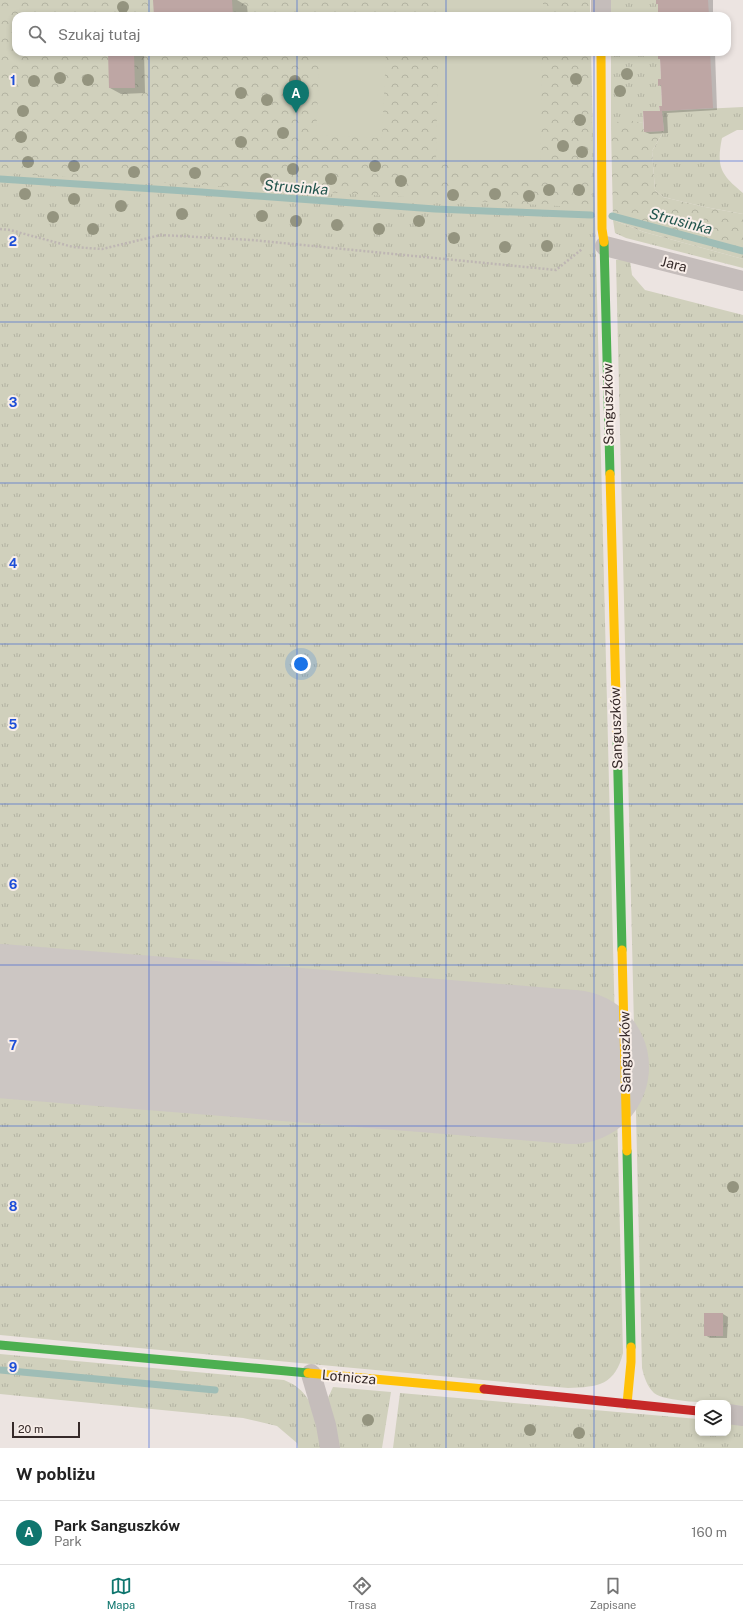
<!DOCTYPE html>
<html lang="pl">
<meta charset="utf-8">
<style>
body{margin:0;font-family:"Public Sans",sans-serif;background:#f6f6f6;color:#222}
.controls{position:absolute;right:12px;bottom:12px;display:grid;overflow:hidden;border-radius:8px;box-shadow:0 2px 6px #0003}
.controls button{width:36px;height:36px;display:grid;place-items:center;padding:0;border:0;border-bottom:1px solid #e0e0e0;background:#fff;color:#222;font:20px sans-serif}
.scale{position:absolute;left:12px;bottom:10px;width:68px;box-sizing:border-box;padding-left:4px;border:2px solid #362a29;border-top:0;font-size:11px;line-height:14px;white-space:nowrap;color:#362a29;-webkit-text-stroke:3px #f8eee9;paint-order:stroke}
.you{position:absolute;left:301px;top:664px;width:14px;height:14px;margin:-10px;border:3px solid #fff;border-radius:50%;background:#1a73e8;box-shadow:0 0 0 6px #1a73e833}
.badge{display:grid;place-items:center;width:26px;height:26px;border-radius:50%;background:#0f766e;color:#fff;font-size:13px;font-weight:700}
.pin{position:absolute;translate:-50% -33px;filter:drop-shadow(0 1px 2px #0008)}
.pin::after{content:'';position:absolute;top:21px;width:14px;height:12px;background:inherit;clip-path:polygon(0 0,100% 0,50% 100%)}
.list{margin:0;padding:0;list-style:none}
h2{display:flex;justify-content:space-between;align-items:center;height:52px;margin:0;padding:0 16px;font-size:17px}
h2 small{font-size:13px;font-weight:400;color:#767676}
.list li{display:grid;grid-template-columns:26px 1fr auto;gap:12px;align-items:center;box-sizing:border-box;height:64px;padding:0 16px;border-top:1px solid #e0e0e0}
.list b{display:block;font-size:15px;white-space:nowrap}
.list p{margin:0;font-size:13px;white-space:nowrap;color:#767676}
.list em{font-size:13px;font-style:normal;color:#767676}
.icon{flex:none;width:22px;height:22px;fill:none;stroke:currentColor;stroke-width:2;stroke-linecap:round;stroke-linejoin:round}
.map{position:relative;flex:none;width:743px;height:1448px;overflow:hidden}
.search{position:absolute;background:#fff;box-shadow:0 2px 6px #0003;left:12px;right:12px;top:12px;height:44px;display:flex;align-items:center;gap:10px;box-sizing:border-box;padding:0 14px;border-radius:12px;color:#767676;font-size:15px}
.sheet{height:116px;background:#fff}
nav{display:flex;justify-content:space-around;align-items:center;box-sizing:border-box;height:56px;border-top:1px solid #e0e0e0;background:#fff;font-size:11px;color:#767676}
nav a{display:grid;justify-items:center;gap:2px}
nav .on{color:#0f766e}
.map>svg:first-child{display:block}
</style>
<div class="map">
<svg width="743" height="1448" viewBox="0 0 743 1448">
<defs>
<pattern id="grass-tufts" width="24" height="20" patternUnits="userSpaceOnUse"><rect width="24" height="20" fill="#d0d0bc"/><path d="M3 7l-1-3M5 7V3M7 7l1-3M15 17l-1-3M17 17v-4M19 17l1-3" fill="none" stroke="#b3b3a2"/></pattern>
<pattern id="forest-crowns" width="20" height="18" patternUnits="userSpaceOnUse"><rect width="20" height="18" fill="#d0d0bc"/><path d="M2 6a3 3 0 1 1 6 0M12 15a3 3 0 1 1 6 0" fill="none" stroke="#b3b3a2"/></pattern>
</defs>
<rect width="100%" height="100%" fill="#ece4e1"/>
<path fill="url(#grass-tufts)" d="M0,0L16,16V52H591L623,1353C615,1385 599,1387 568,1388L0,1335Z
M611,0H656V4H658V16H611Z
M611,52H658V59H660L661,79H658V85H661L662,106H659L660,111H643V123L636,122L611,128Z
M743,107V130H737L722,138C716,167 721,175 743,193V214L705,207L663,197L655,190L652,151L664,131L662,111Z
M613,220L644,232L743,259V268L626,238L615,233Z
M622,259L630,260L632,275L645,290L743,315V1406L728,1405V1403C713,1403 664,1402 654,1393C647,1386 644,1377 642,1368L616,260Z
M0,1354L284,1380C288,1382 294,1384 298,1388C315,1401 319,1428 324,1448H298L297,1443L277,1426L243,1418L0,1394Z
M333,1387L391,1392L382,1448H338L330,1414L328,1398Z
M400,1393L698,1419V1433H728V1422L743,1423V1448H393Z"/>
<path fill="url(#forest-crowns)" d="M0,0H590V16H16V52H591L592,208L0,173Z
M627,120L643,123L644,132L664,131L652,151L655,190L663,197L705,207L743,214V259L644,232L613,220L611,128L617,122Z"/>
<path fill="#d0d0bc" d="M439,0H543V16H439Z
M320,52H386L382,138L316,135Z
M438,52H542L540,163L436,162Z"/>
<path fill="#0003" d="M164,0H237L247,6L248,16H155Z
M657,0H713V16H659V5Z
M109,52H144L145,93L121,94L110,88Z
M661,52H715L717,110L667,113L668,133L650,134L645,132L663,107L662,87L659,85L662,80Z
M723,1314L728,1317L727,1338H710L705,1335Z"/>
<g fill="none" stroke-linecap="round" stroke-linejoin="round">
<path stroke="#9fbdb6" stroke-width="7" d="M0,179L201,192L435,209L591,215
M612,216L743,251
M0,1370L215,1390"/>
<path stroke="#ccc6c3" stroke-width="154" d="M0,1021L572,1067"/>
</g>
<path fill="#bea6a4" d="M153,0H232L233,16H154Z
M656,0H708L709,16H658V4H656Z
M108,52H134L135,88H109Z
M658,52H710L713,108L662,111L664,131L644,132L643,111H660L659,106H662L661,85L658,86V79H661L660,59H658Z
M704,1313H723V1336H704Z"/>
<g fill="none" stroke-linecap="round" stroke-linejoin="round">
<path stroke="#beb6b3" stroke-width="2.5" stroke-dasharray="2 2" stroke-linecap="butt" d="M0,229L10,230L73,247L102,249L161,235L252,240L556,270L582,249"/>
<path stroke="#c5bdbb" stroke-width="20" d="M601,16V0
M605,246L743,281
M311,1374L326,1425L330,1448
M728,1414L743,1416"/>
<path stroke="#4caf50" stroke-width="9" d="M604,242L610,474
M617,734L622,950
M627,1151L631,1347
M0,1345L308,1373"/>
<path stroke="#ffc107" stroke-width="9" d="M601,52L602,229L604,242
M610,474L617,734
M622,950L627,1151
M308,1373L484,1389
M627,1404L631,1362V1347"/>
<path stroke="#c62828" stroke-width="9" d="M484,1389L698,1411"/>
</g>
<g fill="#94947f">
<circle cx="123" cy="7" r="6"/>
<circle cx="627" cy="74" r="6"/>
<circle cx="60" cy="78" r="6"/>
<circle cx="576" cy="79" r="6"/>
<circle cx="88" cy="80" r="6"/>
<circle cx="34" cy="81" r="6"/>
<circle cx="295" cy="81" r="6"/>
<circle cx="620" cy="91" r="6"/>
<circle cx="241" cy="93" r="6"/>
<circle cx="267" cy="100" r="6"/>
<circle cx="23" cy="111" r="6"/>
<circle cx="580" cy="120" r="6"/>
<circle cx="283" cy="133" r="6"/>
<circle cx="21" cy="137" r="6"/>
<circle cx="241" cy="142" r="6"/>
<circle cx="563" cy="146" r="6"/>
<circle cx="582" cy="152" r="6"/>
<circle cx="28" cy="162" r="6"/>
<circle cx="74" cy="166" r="6"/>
<circle cx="375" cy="166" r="6"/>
<circle cx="293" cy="169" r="6"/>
<circle cx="134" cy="172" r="6"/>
<circle cx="195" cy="173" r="6"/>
<circle cx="266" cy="179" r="6"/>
<circle cx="331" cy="179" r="6"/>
<circle cx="401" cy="181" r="6"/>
<circle cx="549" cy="190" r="6"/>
<circle cx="579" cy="190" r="6"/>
<circle cx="25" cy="194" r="6"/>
<circle cx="495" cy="194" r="6"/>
<circle cx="453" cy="195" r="6"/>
<circle cx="529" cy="196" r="6"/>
<circle cx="74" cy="199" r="6"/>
<circle cx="121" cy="206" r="6"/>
<circle cx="182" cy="214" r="6"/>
<circle cx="262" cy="216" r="6"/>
<circle cx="53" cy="217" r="6"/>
<circle cx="296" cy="221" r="6"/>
<circle cx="419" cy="221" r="6"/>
<circle cx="337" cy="225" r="6"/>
<circle cx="93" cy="229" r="6"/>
<circle cx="379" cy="229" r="6"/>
<circle cx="454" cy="238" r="6"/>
<circle cx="547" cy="246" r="6"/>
<circle cx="505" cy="247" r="6"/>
<circle cx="733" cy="1187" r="6"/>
<circle cx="368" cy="1420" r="6"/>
<circle cx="530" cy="1430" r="6"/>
<circle cx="579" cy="1433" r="6"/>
</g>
<path fill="none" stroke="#1d4ed8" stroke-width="1" stroke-opacity="0.55" d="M149,0V16M297,0V16M446,0V16M594,0V16M149,52V1448M297,52V1448M446,52V1448M594,52V1448M0,161H743M0,322H743M0,483H743M0,644H743M0,804H743M0,965H743M0,1126H743M0,1287H743"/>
<g text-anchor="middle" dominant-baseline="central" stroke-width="4" stroke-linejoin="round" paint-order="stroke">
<g font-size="14" fill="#362a29" stroke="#f8eee9">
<text transform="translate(674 264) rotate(14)">Jara</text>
<text transform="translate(608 404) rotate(-91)">Sanguszków</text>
<text transform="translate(616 728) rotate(-92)">Sanguszków</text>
<text transform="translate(625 1052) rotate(-91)">Sanguszków</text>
<text transform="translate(349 1377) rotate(5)">Lotnicza</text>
</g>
<g font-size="15" font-style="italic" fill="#21544d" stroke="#f8eee9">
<text transform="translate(296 187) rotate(4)">Strusinka</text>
<text transform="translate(681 221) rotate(15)">Strusinka</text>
</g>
</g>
<g font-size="13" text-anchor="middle" font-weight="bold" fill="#1d4ed8" stroke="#f8eee9" stroke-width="4" stroke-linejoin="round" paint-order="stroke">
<text x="13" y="85">1</text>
<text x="13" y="246">2</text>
<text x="13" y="407">3</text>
<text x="13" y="568">4</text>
<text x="13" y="729">5</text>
<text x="13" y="889">6</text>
<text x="13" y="1050">7</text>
<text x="13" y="1211">8</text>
<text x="13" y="1372">9</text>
</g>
</svg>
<div class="controls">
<button><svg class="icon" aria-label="layers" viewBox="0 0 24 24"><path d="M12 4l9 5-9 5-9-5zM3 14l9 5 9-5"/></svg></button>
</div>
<div class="scale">20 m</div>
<div class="you"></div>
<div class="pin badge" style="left:296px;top:113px">A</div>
<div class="search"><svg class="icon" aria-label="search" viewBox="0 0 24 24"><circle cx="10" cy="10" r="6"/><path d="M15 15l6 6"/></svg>Szukaj tutaj</div>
</div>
<section class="sheet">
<h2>W pobliżu<small></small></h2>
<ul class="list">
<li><span class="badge">A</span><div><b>Park Sanguszków</b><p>Park</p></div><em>160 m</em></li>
</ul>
</section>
<nav>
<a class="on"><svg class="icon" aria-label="map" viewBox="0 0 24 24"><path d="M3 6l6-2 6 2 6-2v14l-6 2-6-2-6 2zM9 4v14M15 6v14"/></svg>Mapa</a>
<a><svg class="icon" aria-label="directions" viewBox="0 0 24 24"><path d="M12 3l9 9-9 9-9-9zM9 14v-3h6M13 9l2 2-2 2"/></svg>Trasa</a>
<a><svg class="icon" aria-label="saved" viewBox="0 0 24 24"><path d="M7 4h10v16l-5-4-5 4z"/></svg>Zapisane</a>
</nav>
